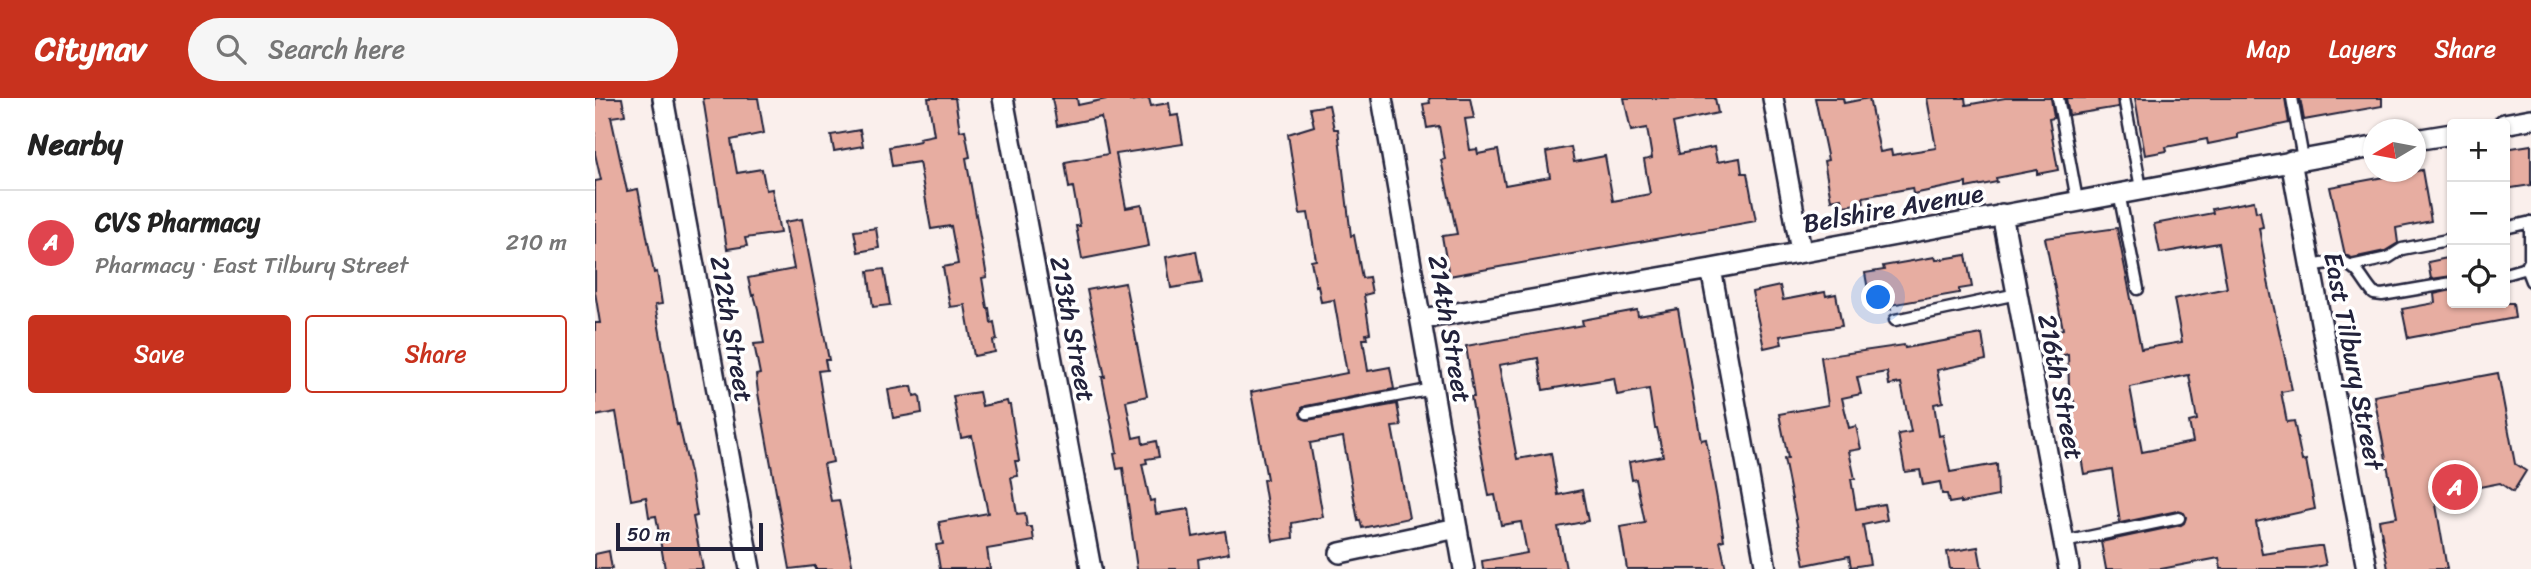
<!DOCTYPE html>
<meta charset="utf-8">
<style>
body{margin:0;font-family:Sriracha,sans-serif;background:#f6f6f6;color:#222}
.controls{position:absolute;right:21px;top:21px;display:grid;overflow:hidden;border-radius:7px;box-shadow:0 2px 5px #0004}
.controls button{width:63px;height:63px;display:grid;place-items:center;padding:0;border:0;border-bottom:2px solid #e0e0e0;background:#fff;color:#222;font:35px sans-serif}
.compass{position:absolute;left:1768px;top:21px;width:63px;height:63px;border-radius:50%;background:#fff;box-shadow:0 2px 5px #0004;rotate:260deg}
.scale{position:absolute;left:21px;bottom:18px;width:147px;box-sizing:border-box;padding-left:7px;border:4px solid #22223b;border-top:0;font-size:19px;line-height:24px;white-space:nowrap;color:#22223b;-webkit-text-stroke:5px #fff;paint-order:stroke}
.you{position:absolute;left:1284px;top:200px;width:24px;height:24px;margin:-18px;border:5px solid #fff;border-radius:50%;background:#1a73e8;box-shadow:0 0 0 10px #1a73e833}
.badge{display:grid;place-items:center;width:46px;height:46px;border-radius:50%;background:#c8321e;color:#fff;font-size:23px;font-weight:700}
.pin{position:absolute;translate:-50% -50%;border:4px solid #fff;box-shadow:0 2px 7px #0006}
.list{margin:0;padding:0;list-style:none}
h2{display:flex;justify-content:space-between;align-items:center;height:91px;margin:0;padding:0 28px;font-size:30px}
h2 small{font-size:23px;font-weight:400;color:#767676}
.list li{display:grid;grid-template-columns:46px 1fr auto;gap:21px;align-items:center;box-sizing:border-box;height:105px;padding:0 28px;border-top:2px solid #e0e0e0}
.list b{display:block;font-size:26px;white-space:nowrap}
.list p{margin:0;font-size:23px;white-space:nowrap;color:#767676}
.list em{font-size:23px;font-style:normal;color:#767676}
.actions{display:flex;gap:14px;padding:21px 28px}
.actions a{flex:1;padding:16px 0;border:2px solid #c8321e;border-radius:7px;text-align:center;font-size:24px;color:#c8321e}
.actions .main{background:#c8321e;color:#fff}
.icon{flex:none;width:38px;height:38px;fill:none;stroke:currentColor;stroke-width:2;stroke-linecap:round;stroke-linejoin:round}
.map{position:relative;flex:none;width:1936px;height:471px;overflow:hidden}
header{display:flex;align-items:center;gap:42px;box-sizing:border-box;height:98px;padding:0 35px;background:#c8321e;color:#fff}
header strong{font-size:33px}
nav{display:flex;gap:38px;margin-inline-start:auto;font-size:24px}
.search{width:490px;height:63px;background:#f6f6f6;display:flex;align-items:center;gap:18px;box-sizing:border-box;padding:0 24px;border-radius:38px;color:#767676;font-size:26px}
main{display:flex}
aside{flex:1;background:#fff}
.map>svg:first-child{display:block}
</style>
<header>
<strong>Citynav</strong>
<div class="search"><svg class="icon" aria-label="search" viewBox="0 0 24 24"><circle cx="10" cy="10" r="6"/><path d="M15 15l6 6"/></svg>Search here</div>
<nav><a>Map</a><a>Layers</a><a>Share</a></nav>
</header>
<main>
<aside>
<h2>Nearby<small></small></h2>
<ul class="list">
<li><span class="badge" style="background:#e0444e">A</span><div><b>CVS Pharmacy</b><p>Pharmacy · East Tilbury Street</p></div><em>210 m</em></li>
</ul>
<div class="actions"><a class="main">Save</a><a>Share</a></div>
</aside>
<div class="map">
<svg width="1936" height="471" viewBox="0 0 1936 471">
<rect width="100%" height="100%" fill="#faefec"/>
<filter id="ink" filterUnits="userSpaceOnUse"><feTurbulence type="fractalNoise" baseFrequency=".0143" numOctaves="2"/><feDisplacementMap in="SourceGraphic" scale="14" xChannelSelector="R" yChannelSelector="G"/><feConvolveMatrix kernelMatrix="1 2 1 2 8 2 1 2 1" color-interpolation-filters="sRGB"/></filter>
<g filter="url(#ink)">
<path fill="#e7ada1" stroke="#22223b" stroke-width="2" fill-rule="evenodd" d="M0,0H27L30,17L16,19L32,93L43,91L59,175L62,174L67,206L60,207L82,327L84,326L95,375L102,418L98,419L108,471H70L61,418L54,419L51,399L36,402L21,314L0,318V225H5L0,194V83L6,82L0,56Z
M108,0H163L169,35L136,42L142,75L167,71L171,92L177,91L185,135L150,140L152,148L132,151Z
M333,0H360L365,33L370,32L375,59L371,60L392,179L387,180L392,210H394L396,225L399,224L402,242L398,243L400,254L379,258L370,207L355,209L348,169L363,166L356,128L336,131L324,64L297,68L294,49L325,43L324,40L339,37Z
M457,0H482L483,7L516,0H535V3L554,0L556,8L574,5L576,18L583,17L588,46L521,56L531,110L547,107L554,148L487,161L481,128H485L478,89L474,90L470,64L513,56L506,19L462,28Z
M834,0H875L879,20L870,21L875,52L882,51L883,56L903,52L910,87L955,79L951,54L976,49L979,64L1010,58L1018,103L1055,96L1049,62L1057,60L1052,30L1036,33L1029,0H1120L1123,15L1078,25L1084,56L1119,49L1122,64L1145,60L1147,75H1152L1161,123L854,178L847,138L862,136L846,62L850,61L844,28L832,30L828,6L835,5Z
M1220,0H1248L1249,5L1274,0L1285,54L1296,52L1297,57L1341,50L1332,0H1370L1371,7L1410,0H1456L1459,20L1454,21L1463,72L1442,76V72L1401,80L1402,84L1371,90V85L1318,96L1317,90L1268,99L1269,105L1248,108L1246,100L1236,102L1229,63L1233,62Z
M1471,0H1522L1523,9L1474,17Z
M1540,0H1690L1694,25L1643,36V40L1613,46L1612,41L1571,49L1572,53L1550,57Z
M1705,0H1787V8L1709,22Z
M734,7L739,31H743L756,138L759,137L767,180L774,179L777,195L769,197L775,235L771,236L772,241H768L773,273L795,269L799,291L711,308L707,310L705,316L707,320L713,322L802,306L806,328L797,329L814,420L767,430L765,422L763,423L748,339L715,345L728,419L697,425L698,440L678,443L668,382L672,381L656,294L752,275L739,202L726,204L723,187L721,188L716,163L721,162L713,115L705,116L693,36L719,28L715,10Z
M265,32L268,48L239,53L236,37Z
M1936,47V87L1910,91V51Z
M1827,72L1836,123L1801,130L1803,145L1790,153L1757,160L1750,157L1735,89Z
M1659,103L1661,114L1665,113L1668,129L1664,130L1673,183L1697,292L1686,294L1692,324L1699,323L1707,363L1711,362L1720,411L1661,424L1667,456L1723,448H1727L1731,467L1710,471H1626L1624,460L1566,471H1511L1506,444L1586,427L1589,425L1591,419L1589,415L1582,413L1525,425L1517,371L1489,376L1483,342L1479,343L1474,314L1482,312L1474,289L1473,256L1465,258L1460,233L1468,231L1450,140L1522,130L1546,251L1587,244L1579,201L1632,190L1624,145L1565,155L1559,126L1618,115L1617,111ZM1594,277L1602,322L1594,324L1598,344L1547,354L1535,289Z
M207,121L234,262H230L232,272L223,273L238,364L229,366L236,403L244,402L258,471H220V468L195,471L163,295L161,277L165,276L159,246L169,245L163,211L159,197L157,198L153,180L199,171L190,124Z
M281,130L284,150L263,154L259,133Z
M601,153L607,185L576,190L571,159Z
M1371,157L1377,189L1364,191V195L1295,207L1296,211L1277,214L1270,175L1289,172L1288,168L1340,159L1341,162Z
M1857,159V178L1836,181L1833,164Z
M289,171L295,207L278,209L273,173Z
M530,185L552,298L531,303L538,340L547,338L548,346L561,343L564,359L551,361L552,365L547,366L555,403L559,402L561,416L594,411L598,439L630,433L634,455L603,461L604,471H542L528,370L522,371L519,356L522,355L520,343L507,279H510L492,192Z
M1185,188L1188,202L1230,194L1231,198L1241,196L1247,228L1185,238L1187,246L1169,250L1157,194Z
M1857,192V205H1918L1920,220L1813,240L1807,211L1840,205L1839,196Z
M1083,211L1106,342L1111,341L1122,401L1129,442L1125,443L1131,471H1032L1025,429L1050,425L1041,381L1037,382L1034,364L1068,358L1062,330H1060L1054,291L1022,297L1019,280L948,292L943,260L904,267L922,361L956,355L963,397L987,392L993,423L963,429L971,471H888L887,463L932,455L926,424L906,427L900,397L894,398L876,299H879L871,248L988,227L987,222L1042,212L1043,218Z
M1387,236L1391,262L1342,272L1348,304L1339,306L1344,338L1348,337L1355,374L1402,366L1403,398L1366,405V403L1354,405L1352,396H1347L1345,384L1328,387L1325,372L1310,374L1303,336L1316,334L1306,285L1294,287L1292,274L1262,279L1266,296L1247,300L1254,330L1261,328L1266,351L1254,353L1260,381H1256L1261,411L1289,406L1292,422L1268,427L1275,466L1256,469L1254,458L1210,467L1191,371L1189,361L1193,360L1184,316L1233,307L1226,259L1309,247L1310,250Z
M1903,275L1920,366L1931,373L1918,394L1905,385L1869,392V396L1840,401L1852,471H1793L1784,422L1802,419L1779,298Z
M317,288L319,298L323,297L325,299L327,315L298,320L293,292Z
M384,294L387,308L412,303L413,307H415L424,363H420L423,378L416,379L422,416L430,415L432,429H437L439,443L392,451L395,471H345L341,447L348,446L344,424L393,415L377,338L366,340L358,298Z
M1383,449L1387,471H1355L1352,454Z
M14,453L17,471H0V456Z"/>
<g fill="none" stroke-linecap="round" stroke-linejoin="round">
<defs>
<path id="lane" d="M1463,0L1482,102
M1529,0L1546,90
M1697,0L1708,61
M1524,95L1543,191
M1910,130L1936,124
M1715,168L1746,163C1766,171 1766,182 1779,196L1787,197L1857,185
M1756,168L1793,160L1807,151L1857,141
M1931,170L1936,183
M1910,176L1931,170L1935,163V124
M1300,222L1422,196
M712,315L838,291
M1469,444L1584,420"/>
<path id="street" d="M68,0L155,471
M408,0L496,471
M787,0L869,471
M1178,0L1206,153
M1909,26L1936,21
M1820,42L1857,36
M1696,63L1772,471
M1407,116L1474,471
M1116,171L1171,471
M827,221L1116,171L1778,49
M745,455L862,430"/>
</defs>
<use href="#lane" stroke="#22223b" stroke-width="15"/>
<use href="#street" stroke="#22223b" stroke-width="24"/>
<use href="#lane" stroke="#fff" stroke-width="10"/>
<use href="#street" stroke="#fff" stroke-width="19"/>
</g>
</g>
<g text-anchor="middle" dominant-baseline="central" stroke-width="7" stroke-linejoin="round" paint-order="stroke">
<g font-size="26" fill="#22223b" stroke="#fff">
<text transform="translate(1298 110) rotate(-10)">Belshire Avenue</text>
<text transform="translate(137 231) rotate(80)">212th Street</text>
<text transform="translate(478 231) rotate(79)">213th Street</text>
<text transform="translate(855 231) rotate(80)">214th Street</text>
<text transform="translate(1759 263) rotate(79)">East Tilbury Street</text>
<text transform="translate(1466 289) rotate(79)">216th Street</text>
</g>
</g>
</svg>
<div class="controls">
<button>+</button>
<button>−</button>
<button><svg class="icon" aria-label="locate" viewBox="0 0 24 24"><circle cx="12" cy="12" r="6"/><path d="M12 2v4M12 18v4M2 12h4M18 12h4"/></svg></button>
</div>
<svg class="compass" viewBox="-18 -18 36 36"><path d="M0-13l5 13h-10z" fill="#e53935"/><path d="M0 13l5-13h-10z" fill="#767676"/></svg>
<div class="scale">50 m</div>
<div class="you"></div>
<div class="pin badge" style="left:1860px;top:389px;background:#e0444e">A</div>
</div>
</main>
